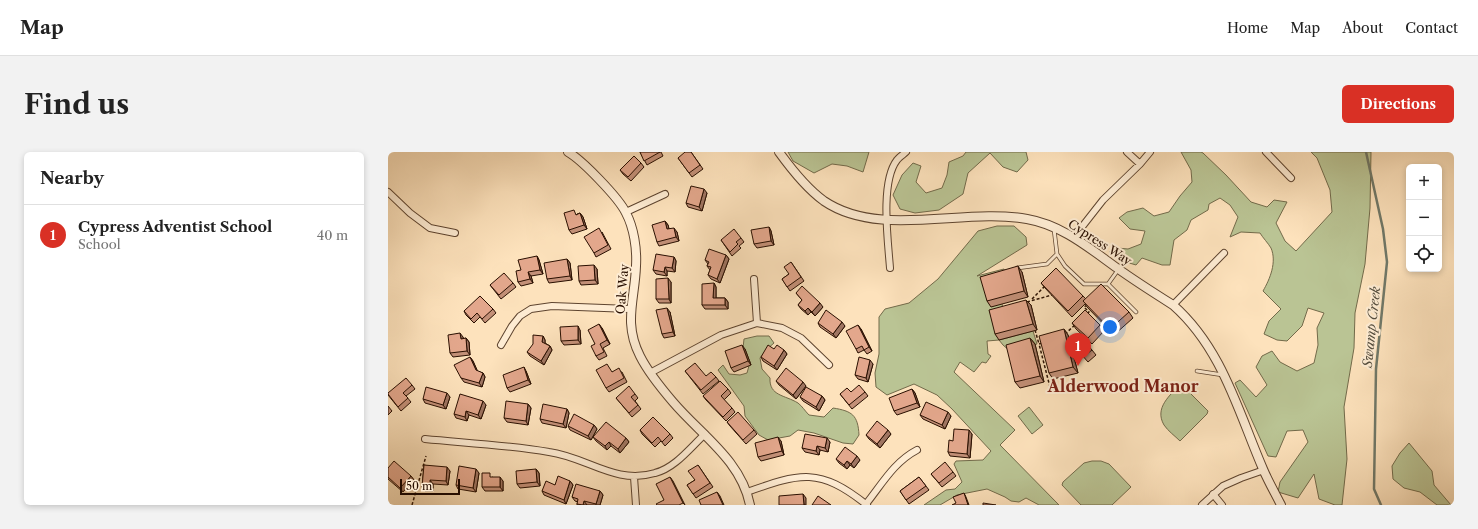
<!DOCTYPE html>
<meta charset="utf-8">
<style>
body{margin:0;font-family:"Libre Caslon Text",serif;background:#f2f2f2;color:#222}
.controls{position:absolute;right:12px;top:12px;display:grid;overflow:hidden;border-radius:6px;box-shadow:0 2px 6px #0003}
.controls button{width:36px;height:36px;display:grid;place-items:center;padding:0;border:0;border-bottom:1px solid #e0e0e0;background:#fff;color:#222;font:20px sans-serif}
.scale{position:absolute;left:12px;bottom:10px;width:60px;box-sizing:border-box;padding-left:4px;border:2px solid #290f00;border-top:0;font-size:11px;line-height:14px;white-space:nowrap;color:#290f00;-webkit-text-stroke:3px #feecd3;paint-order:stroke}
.you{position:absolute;left:722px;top:175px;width:14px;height:14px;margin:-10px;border:3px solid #fff;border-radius:50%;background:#1a73e8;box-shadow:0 0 0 6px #1a73e833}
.badge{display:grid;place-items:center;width:26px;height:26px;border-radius:50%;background:#d93025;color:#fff;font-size:13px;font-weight:700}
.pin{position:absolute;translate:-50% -33px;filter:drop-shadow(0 1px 2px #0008)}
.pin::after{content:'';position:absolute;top:21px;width:14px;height:12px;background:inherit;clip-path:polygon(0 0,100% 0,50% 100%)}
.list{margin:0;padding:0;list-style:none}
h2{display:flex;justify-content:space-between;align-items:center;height:52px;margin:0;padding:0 16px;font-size:17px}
h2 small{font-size:13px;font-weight:400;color:#767676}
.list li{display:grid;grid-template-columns:26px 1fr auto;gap:12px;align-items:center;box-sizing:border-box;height:60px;padding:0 16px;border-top:1px solid #e0e0e0}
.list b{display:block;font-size:15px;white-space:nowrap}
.list p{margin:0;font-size:13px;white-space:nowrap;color:#767676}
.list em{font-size:13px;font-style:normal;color:#767676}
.icon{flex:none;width:22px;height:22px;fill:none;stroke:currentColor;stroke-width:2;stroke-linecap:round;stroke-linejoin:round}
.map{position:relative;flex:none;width:1066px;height:353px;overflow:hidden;border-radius:6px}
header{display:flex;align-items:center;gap:24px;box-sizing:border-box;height:56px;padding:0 20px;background:#fff;border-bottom:1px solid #e0e0e0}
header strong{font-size:19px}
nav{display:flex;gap:22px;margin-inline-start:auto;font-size:14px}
.intro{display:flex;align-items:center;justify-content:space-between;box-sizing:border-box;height:96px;padding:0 24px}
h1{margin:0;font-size:28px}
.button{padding:10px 18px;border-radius:6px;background:#d93025;color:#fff;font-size:14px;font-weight:700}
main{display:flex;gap:24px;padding:0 24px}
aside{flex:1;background:#fff;border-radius:6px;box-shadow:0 2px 6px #0003}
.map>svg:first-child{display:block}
</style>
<header>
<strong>Map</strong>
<nav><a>Home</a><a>Map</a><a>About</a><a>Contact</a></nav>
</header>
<div class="intro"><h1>Find us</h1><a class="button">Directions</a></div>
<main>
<aside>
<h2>Nearby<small></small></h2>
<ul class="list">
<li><span class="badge">1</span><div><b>Cypress Adventist School</b><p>School</p></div><em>40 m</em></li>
</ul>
</aside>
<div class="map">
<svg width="1066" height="353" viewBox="0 0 1066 353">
<rect width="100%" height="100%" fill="#fde2bc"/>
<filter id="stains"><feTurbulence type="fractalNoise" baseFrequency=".005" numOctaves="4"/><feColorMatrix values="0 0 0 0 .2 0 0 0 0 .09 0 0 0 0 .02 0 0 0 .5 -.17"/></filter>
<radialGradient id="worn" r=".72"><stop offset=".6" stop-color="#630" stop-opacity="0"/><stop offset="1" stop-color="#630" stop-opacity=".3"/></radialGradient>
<path fill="#bac494" stroke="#726a4a" d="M400,0H481L475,20L459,14L444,12L426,21L405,9Z
M578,0H638L640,8L629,20L615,15L602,1L580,21L575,42L551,58L527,61L512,57L505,43L514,23L525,11L533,14L528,30L538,41L554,36L559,23L561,10L575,4Z
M793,0H813L815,1L838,23L863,50L879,55L886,48L899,50L888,71L897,89L908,99L944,60L942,38L929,6L923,0H983L982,56L977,112L967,161L966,196L956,255L959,307L954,353H947L931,347L926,322L910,346L890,340L892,330L920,290L915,278L899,279L888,305L880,304L847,231L852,228L868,245L879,233L868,215L874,204L884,199L892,210L909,219L926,211L930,193L929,176L936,161L920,156L914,174L899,189L889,188L876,182L881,169L893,157L875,139C882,127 889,110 883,96C880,91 875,86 872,81L853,80L842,85L850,65L842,53L832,46L821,52L820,58L803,68L799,78L786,88L782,113H774L754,106L748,113L738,110L721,100L729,96L740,97L753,92L757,79L742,77L731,66L739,60L755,56L766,64L781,60L792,44L804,30L803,18Z
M609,74H626L638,85L639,93L589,124L616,117L618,125L614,152L616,161L611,188L645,179L649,192L622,198L623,200L615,193L611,188L599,189L600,202L603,204L598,211L594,210L586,220L572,210L566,220L627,278L612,293L671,353H651L638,346L631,350L623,349L617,345L599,337L569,343L552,353H536L558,338L567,337L574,330L566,312L568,309L595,308L603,299L564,257L549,243L526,232L499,243L488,235L487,221L491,202V165L497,157L521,151L550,127L590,79Z
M369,184H381L386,191L379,197L372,206L374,217L382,226C381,244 397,243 410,251C414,254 417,259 421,263L436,265L445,256C464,259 470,263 471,283L465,292L455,291L426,281L410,278L402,284L380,288L371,283L357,264L356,254L330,218L335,213L341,222L352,223L359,221L362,210L355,196L356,187Z
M793,232L820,259L819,262L792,289C787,284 780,279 776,273C766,256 782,243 793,232Z
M641,255L655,273L644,282L630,264Z
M1021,291L1044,319L1046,333L1063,353H1049L1032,340L1016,336L1005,327L1004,314L1012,301Z
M704,309H713L721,312L743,335L724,353H693L674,333L675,330L696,311Z"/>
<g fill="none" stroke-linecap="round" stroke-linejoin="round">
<path stroke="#707868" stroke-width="2.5" d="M978,0L995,77L999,110L988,217L986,337L993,353"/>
<defs>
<path id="service" d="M669,102L677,114L696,132H720L730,118
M629,116L659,112L669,102L666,77
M720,132L748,160
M809,219L835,223"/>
<path id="minor" d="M739,0L752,12
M878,0L903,26
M0,40L22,61L42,76L67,81
M238,60L277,42
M686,85L715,48L752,12L762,0
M502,116C500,89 492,30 509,8C511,5 516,2 518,0
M366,127L369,171
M785,153L836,101
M113,193L124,174L132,164L143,157L164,154L242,157
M262,221L333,183L369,171L394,176L413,186L441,213
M37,287C78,291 120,293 161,300C199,305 227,333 267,321C287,316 302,296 317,282
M246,325L248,353
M359,340C413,321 431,315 479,353
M825,342L834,353
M478,352C494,332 506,310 529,298
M814,353L835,334L853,326L876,318"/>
<path id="tertiary" d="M180,0C194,8 231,46 238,61C246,76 249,97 248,114C247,147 235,171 252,204C260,220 273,236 285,250C313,283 353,308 362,353
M391,0C404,18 418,36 436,49C492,87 576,55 639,67C674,73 701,96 729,116C747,129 766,141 785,153C834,196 850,259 875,317C880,329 887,341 893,353"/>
</defs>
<use href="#service" stroke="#5e442f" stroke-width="4.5"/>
<use href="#minor" stroke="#5e442f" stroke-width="8"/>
<use href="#tertiary" stroke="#5e442f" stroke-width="10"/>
<path stroke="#290f00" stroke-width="1.5" stroke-dasharray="3 2" stroke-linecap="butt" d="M644,147L657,134
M639,150L664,143
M699,161L701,160L696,155L699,153
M647,178L651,192
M677,182L688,172
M654,191L651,192L663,239
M24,353L38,304"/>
<use href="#service" stroke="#feecd3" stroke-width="3"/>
<use href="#minor" stroke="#feecd3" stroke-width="6"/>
<use href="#tertiary" stroke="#feecd3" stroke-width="8"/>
</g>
<path fill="#c39078" stroke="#290f00" d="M252,0H273L275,4L259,13Z
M303,0L315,17L304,25L290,6Z
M253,11L256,15L243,29L235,22L232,18Z
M319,41L314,59L300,55L298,51Z
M192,61L195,65L199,77L184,82L181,78L189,62Z
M277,69L280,73L281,77L289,80L291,89L271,94L269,90Z
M381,75L383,79L386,93L369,96L366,92Z
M214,80L223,97L208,105L206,101Z
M353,86L356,90L351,94L353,96L344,104L333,88Z
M338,103L341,107L332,131L323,127L320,123L322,118L319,114L320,112L317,108Z
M149,104L151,108L155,122L143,124L145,131L133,134L130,130L133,118Z
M286,105L288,109L287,120L279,119V124L268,122L265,118Z
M179,107L182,111L184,128L161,131L159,127Z
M403,110L416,129L402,139L394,127L401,122Z
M209,117L210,132L193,133L191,129Z
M634,120L640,145L603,155L599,149Z
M283,130V151H271L268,147Z
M125,131L128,135L113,147L102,133Z
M326,131L328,135V146H337L340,150V157H317L314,153Z
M653,131L695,144L698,147L741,160L745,166L726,183L699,155L697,152L684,165L657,136Z
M408,141L435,155L427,164L423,160L420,163L413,157L410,153L414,148Z
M638,148L643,153L649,178L611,188L607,182Z
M105,157L108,161L97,171L92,165L86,171L78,163L76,159Z
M282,160L287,184L276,186L274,182Z
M430,171L457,174L448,186L432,175Z
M684,171L712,173L716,179L704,192L688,177Z
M214,176L222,192L215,196L219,204L211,208L208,204L207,192Z
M473,177L484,199L479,202L476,198L470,201L468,197Z
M676,177L680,183L690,221L665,227L661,221Z
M192,178L193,192L176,193L173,189Z
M155,184L157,188V191L162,194L164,198L156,213L142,204L139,200Z
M75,185V187L78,186L81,190L82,203L65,205L62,201Z
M642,186L647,192L656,230L632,236L627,230Z
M683,189L704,198L708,203L700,210L687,195Z
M357,197L363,213L346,220L343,216Z
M386,197L396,198L399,202L389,218L375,209L373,205Z
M82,205L85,209L89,219L95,221L97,225L94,235L76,230L73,226Z
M485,212L480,230L470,227L467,223Z
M138,219L143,232L122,240L119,236Z
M297,219L318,224L328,225L331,229L315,242Z
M224,220H234L239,230L221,240L218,236Z
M388,229L418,234L408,247L391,233Z
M24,233L27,237L18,244L23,250L13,259L0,243Z
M340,237L343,241L336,248L344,256L347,260L338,269L318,248L315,244Z
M524,237L527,241L532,255L509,263L506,259Z
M463,240H477L480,244L464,257L452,242Z
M247,242L250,246L247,249L253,257L244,265L228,246Z
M434,244L437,248L431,259L415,249L412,245Z
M62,245L58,257L37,251L35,247Z
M140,252L143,256L140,273L119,270L116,266Z
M98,253L93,267L81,263L79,269L68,266L66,262Z
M0,254L4,259L0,263Z
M179,257L181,261L178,276L154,271L152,267Z
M532,263L563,264L557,277L535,267Z
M339,270L366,278L369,282L358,292L342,274Z
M206,273L209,277L203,288L182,278L180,274Z
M252,278L282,282L285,286L277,294L273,289L267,295L254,282Z
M503,282L492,296L481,287L478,283Z
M584,282L582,306L562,304L560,300L565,289Z
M205,285L238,286L241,290L232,301L223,294L219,298L208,289Z
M393,289L396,303L373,309L370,305Z
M442,290L440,300L432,298L431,303L417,300L414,296Z
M448,307L472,308L466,316L462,313L459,317L451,311Z
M36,313L62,319L60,333L45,332V339H37L34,335Z
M310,313L325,335L308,346L299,333L307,328Z
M0,316L23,324L26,328L15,340L0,327Z
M148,317L151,321L152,334L132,336L129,332Z
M565,320L568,324L554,335L543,322Z
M91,321L88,340L70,337L68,333Z
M104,325L115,329V339H97L94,335Z
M531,325L541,338L521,352L512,339Z
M182,329L185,333L178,352L156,343L154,339L167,333Z
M212,339L215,343L212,353H189V352L190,350L187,349L184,345Z"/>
<path fill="#9f7562" stroke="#290f00" d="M316,37L319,41L314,59L311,55Z
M192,61L195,65L199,77L196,73Z
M277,69L280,73L282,81L279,77Z
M381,75L383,79L386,93L383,89Z
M286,76L289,80L291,89L288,85Z
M338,103L341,107L332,131L329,127Z
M149,104L151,108L155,122L152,118Z
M286,105L288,109L287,120L284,116Z
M179,107L182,111L184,128L182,124Z
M206,113L209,117L210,132L207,128Z
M630,114L634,120L640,145L636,139Z
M277,115L279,119V124L276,120Z
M140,120L143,124L145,131L142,127Z
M280,126L283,130V151L281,147Z
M326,131L328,135V150L325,146Z
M337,146L340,150V157L337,153Z
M638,148L643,153L649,178L645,172Z
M432,151L435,155L427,164L424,160Z
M279,156L282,160L287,184L285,180Z
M420,156L423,160L420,163L417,159Z
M454,170L457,174L448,186L445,182Z
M211,172L214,176L222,192L219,188Z
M470,173L473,177L484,199L481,195Z
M190,174L192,178L193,192L190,188Z
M676,177L680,183L690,221L685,215Z
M72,181L75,185L76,191L73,187Z
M155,184L157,188V194L154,190Z
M78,186L81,190L82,203L79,199Z
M642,186L647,192L656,230L652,224Z
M354,193L357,197L363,213L360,209Z
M162,194L164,198L156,213L153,209Z
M396,198L399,202L389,218L386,214Z
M82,205L85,209L91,222L88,218Z
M482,208L485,212L480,230L478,226Z
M136,215L138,219L143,232L140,228Z
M95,221L97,225L94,235L91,231Z
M415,230L418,234L408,247L405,243Z
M524,237L527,241L532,255L529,251Z
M59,241L62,245L58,257L55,253Z
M434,244L437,248L431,259L428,255Z
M95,249L98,253L93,267L90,263Z
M140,252L143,256L140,273L138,269Z
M179,257L181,261L178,276L175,272Z
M78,259L81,263L79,269L77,265Z
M560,260L563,264L557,277L554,273Z
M206,273L209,277L203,288L200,284Z
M500,278L503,282L492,296L489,292Z
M581,278L584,282L582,306L579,302Z
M390,285L393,289L396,303L394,299Z
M238,286L241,290L232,301L230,297Z
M439,286L442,290L440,300L437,296Z
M221,290L223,294L219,298L217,294Z
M429,294L432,298L431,303L428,299Z
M469,304L472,308L466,316L463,312Z
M459,309L462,313L459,317L456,313Z
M59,315L62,319L60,333L58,329Z
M88,317L91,321L88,340L85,336Z
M148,317L151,321L152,334L149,330Z
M23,324L26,328L15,340L12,336Z
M112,325L115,329V339L112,335Z
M282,325L285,329L297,353L295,351Z
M42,328L45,332V339L42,335Z
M182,329L185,333L178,352L176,348Z
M212,339L215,343L212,353H208V352Z
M329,340L332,344L336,353H335Z
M576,341L578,345L581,353H580Z
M415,342L418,346V353H416Z
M196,349L199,353H195Z"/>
<path fill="#e3a78c" stroke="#290f00" d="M252,0H272L256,9Z
M297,0H303L312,13L301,21L290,6Z
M246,4L253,11L240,25L232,18Z
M303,34L316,37L311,55L298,51Z
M186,58L188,63L192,61L196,73L181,78L176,61Z
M277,69L279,77L286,76L288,85L269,90L264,73Z
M381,75L383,89L366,92L363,78Z
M211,76L220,93L206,101L196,85Z
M346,77L353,86L348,90L350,92L342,100L333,88Z
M321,97L338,103L329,127L320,123L323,115L319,114L321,110L317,108Z
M268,102L286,105L284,116L277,115L276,120L265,118Z
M149,104L152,118L140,120L142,127L130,130L128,119L133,118L130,108Z
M179,107L182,124L159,127L156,111Z
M403,110L413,125L399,135L394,127L401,122L396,115Z
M206,113L207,128L191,129L190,114Z
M630,114L636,139L599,149L592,125Z
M668,116L695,144L680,159L653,131Z
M116,121L125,131L111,143L102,133Z
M280,126L281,147H268V127Z
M326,131L325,146H337V153H314V132Z
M713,132L741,160L722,177L695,149Z
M414,134L432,151L424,160L420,156L417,159L410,153L414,148L408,141Z
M92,144L105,157L94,167L89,161L83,167L76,159Z
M638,148L645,172L607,182L601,158Z
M279,156L285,180L274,182L268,158Z
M438,158L454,170L445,182L430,171Z
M697,158L712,173L700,186L684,171Z
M211,172L219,188L212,192L216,200L208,204L203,194L207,192L200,178Z
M470,173L481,195L476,198L474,194L468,197L458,179Z
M190,174V188L173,189L172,175Z
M676,177L685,215L661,221L651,184Z
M72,181L73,187L78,186L79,199L62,201L60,183Z
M145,183L155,184L154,190L162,194L153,209L139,200L145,192Z
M691,183L704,198L696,204L683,189Z
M642,186L652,224L627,230L618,193Z
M354,193L360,209L343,216L337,199Z
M380,193L386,197L389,193L396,198L386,214L373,205Z
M82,205L88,218L95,221L91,231L73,226L66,213Z
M471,205L482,208L478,226L467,223Z
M307,211L318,224L323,220L328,225L313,238L297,219Z
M219,212L224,220L231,216L236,226L218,236L208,218Z
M136,215L140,228L119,236L115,223Z
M398,216L415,230L405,243L388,229Z
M18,226L24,233L15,241L20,246L10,255L0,242V241Z
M332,229L340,237L333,244L344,256L335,265L315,244Z
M471,233L477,240L461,253L452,242L459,236L463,240Z
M241,234L247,242L243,245L250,253L241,261L228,246Z
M38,235L59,241L55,253L35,247Z
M418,235L434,244L428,255L412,245Z
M524,237L529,251L506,259L501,246Z
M72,242L95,249L90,263L78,259L77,265L66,262Z
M118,249L140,252L138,269L116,266Z
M538,250L560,260L554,273L532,263Z
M155,252L179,257L175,272L152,267Z
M350,260L366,278L355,288L339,270Z
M186,262L206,273L200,284L180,274Z
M265,265L282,282L274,290L270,285L264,291L252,278Z
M489,269L500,278L489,292L478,283Z
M218,270L238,286L230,297L221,290L217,294L205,285Z
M566,277L581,278L579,302L560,300L561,288L565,289Z
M417,282L439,286L437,296L429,294L428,299L414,296Z
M390,285L394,299L370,305L367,291Z
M457,295L469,304L463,312L459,309L456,313L448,307Z
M6,309L23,324L12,336L0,325V316Z
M557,310L565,320L551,331L543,322Z
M36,313L59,315L58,329L42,328V335H34Z
M310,313L322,331L305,342L299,333L307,328L300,319Z
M71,314L88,317L85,336L68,333Z
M148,317L149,330L129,332L128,319Z
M94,321H102V325H112V335H94Z
M170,324L182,329L176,348L154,339L158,329L167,333Z
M282,325L295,351L291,353H269L268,352L276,348L268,332Z
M531,325L538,334L518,348L512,339Z
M188,332L212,339L208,352L196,349L195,353L189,352L190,347L184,345Z
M329,340L335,353H313L311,348Z
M576,341L580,353H564L568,351L565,345Z
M415,342L416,353H391V344Z
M430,344L443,353H424Z
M595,351L608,353H595Z"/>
<g text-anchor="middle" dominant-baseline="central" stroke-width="4" stroke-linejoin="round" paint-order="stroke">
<g font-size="12" fill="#290f00" stroke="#feecd3">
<text transform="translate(712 90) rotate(33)">Cypress Way</text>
<text transform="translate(234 137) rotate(-85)">Oak Way</text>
</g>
<g font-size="13" font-style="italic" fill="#534c3d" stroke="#feecd3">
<text transform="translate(983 175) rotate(-84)">Swamp Creek</text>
</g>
<g font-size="16" font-weight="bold" fill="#7a1f14" stroke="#feecd3">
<text x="735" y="234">Alderwood Manor</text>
</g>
</g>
<rect width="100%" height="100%" filter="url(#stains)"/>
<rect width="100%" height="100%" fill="url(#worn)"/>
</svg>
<div class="controls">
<button>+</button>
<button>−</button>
<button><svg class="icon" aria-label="locate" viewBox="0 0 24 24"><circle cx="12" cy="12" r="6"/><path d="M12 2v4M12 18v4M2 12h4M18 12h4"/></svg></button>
</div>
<div class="scale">50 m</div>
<div class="you"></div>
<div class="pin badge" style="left:690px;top:214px">1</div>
</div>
</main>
